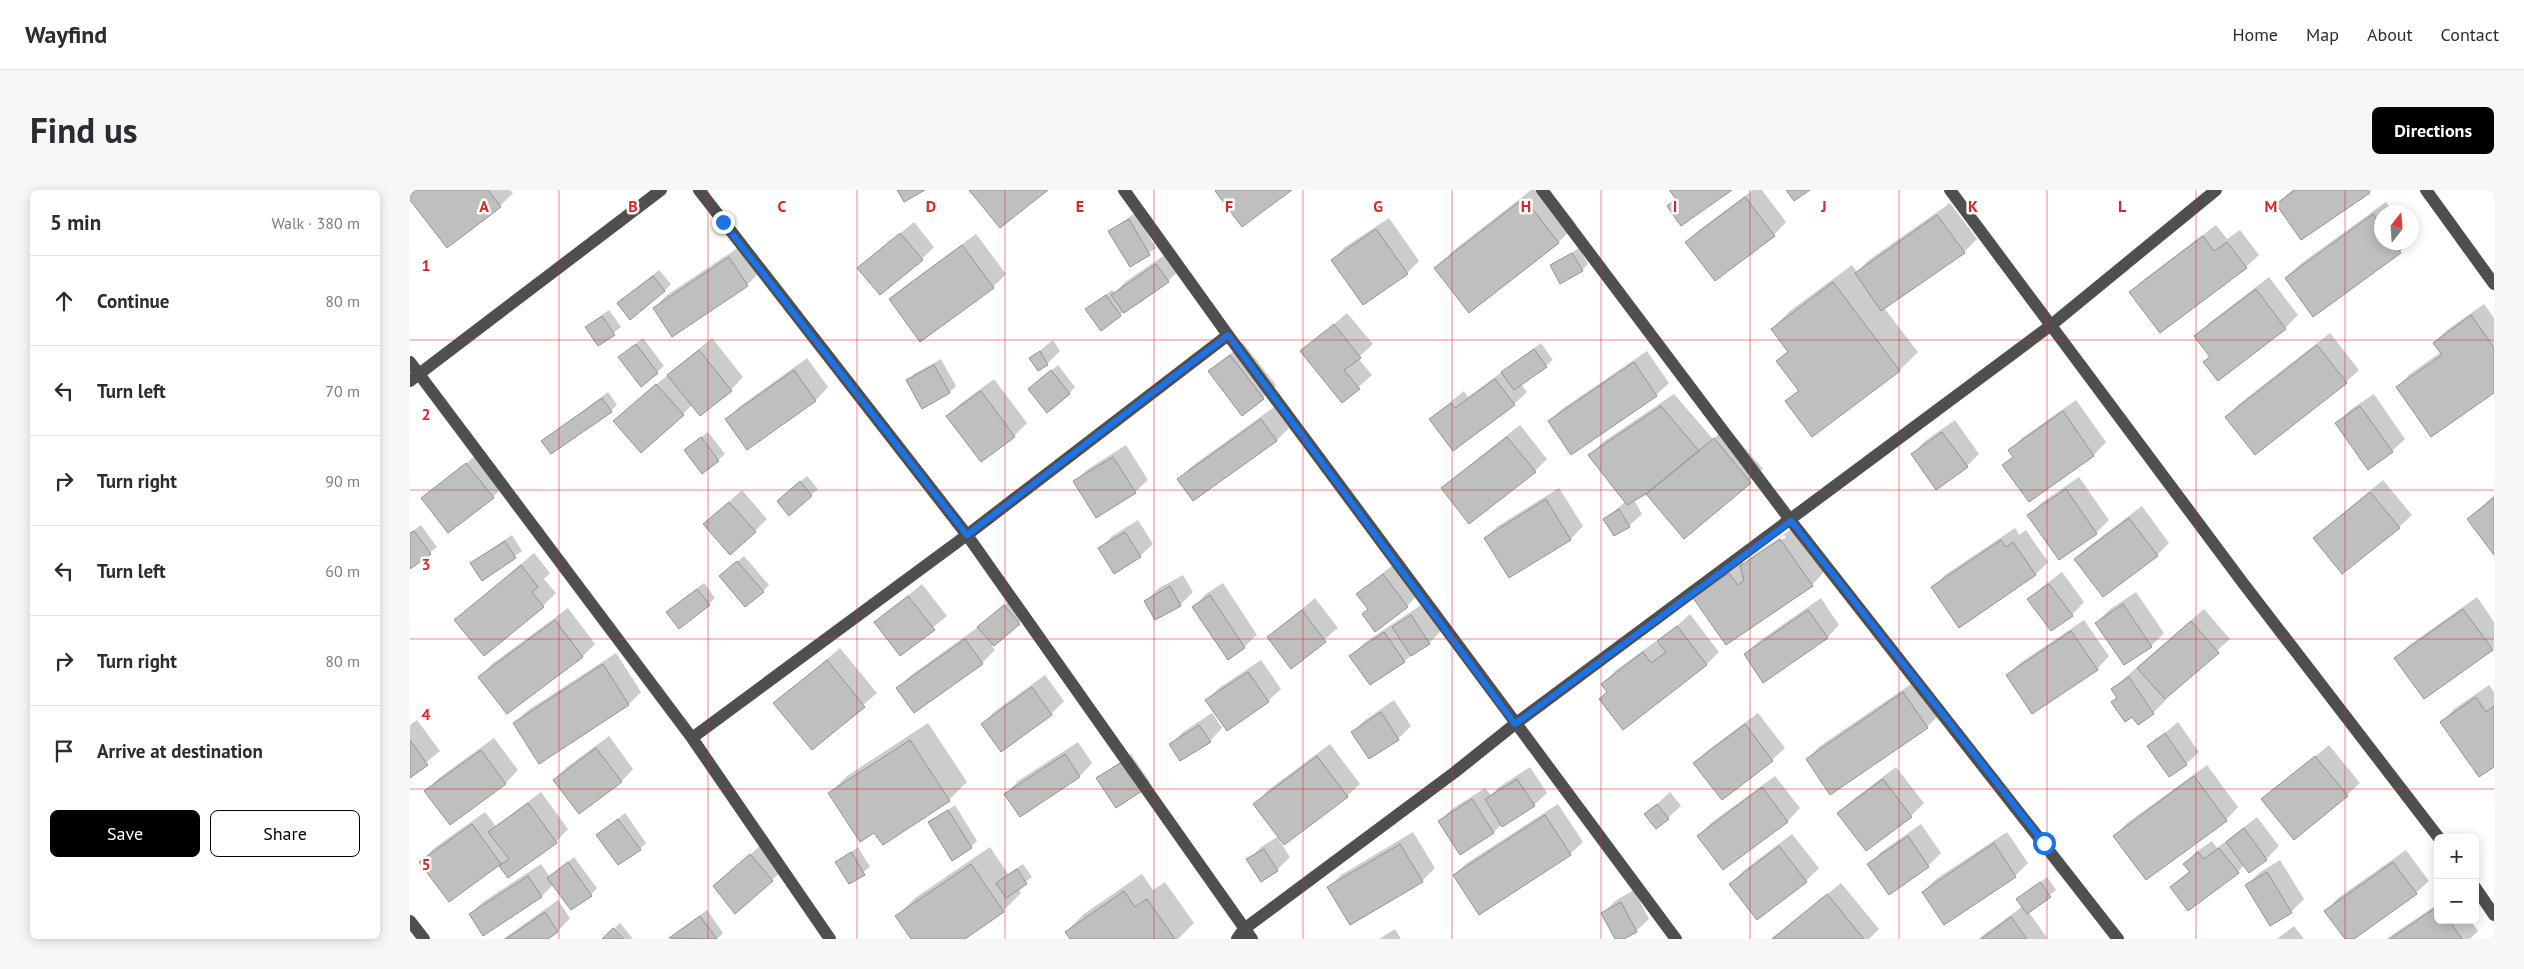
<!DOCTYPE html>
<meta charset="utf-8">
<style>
body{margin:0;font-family:"PT Sans",sans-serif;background:#f7f7f7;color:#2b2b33}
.controls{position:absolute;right:15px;bottom:15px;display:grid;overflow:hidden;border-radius:8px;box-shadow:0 2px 12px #0003}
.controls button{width:45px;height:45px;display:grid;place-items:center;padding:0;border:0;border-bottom:1px solid #e1e1e2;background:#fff;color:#2b2b33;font:25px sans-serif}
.compass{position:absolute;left:1964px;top:15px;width:45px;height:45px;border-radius:50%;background:#fff;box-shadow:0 2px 12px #0003;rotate:17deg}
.stop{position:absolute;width:15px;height:15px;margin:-11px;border:4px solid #1a73e8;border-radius:50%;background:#fff}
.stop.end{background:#1a73e8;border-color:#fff;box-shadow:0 1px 5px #0008}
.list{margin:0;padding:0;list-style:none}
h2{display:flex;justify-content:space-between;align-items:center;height:65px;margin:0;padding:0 20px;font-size:21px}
h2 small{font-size:16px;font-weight:400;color:#7c7c81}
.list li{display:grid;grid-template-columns:32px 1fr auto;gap:15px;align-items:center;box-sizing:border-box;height:90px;padding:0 20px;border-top:1px solid #e1e1e2}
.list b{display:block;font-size:19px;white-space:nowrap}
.list em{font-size:16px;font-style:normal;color:#7c7c81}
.actions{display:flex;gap:10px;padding:15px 20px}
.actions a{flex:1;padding:11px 0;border:1px solid #000;border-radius:8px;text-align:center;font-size:18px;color:#000}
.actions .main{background:#000;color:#fff}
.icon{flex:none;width:28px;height:28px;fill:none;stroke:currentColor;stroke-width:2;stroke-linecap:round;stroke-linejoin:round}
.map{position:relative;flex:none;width:2084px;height:749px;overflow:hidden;border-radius:8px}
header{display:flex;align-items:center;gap:30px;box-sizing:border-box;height:70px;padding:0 25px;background:#fff;border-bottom:1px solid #e1e1e2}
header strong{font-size:24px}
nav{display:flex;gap:28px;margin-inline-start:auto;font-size:18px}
.intro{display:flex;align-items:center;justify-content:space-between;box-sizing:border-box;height:120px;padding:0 30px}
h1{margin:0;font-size:35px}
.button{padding:12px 22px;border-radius:8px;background:#000;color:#fff;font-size:18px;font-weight:700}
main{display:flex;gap:30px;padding:0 30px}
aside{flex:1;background:#fff;border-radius:8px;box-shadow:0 2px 12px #0003}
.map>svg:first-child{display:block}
</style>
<header>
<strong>Wayfind</strong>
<nav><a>Home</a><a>Map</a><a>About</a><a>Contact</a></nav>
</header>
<div class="intro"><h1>Find us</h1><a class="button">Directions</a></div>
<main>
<aside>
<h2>5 min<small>Walk · 380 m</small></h2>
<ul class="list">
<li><svg class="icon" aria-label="ahead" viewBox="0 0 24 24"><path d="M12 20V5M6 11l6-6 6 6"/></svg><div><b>Continue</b></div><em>80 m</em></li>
<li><svg class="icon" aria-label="left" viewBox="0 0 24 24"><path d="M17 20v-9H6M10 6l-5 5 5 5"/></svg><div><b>Turn left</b></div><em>70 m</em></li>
<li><svg class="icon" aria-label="right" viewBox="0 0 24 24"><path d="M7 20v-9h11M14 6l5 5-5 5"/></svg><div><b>Turn right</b></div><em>90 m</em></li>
<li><svg class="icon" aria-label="left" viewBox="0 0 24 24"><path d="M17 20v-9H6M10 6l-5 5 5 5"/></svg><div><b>Turn left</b></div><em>60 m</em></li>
<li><svg class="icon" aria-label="right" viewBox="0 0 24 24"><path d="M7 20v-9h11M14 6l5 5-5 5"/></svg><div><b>Turn right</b></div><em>80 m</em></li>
<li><svg class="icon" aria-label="arrive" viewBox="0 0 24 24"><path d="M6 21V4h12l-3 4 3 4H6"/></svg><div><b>Arrive at destination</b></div></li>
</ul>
<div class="actions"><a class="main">Save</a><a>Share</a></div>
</aside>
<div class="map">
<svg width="2084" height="749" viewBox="0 0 2084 749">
<rect width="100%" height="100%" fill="#fff"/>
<path fill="#0003" fill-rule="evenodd" d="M6,0H100L103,3L90,16L37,56L0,8Z
M1121,0H1139L1166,34L1149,52L1059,121L1026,78L1044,60Z
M1343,0H1352L1376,32L1364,45L1277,52L1289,40Z
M1882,0H1962L1959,3L1867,14Z
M1976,12L1983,22H1972V52H2000L1990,62L1876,88L1889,75Z
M1540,13L1567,49L1554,62L1474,118L1508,162L1490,180L1403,245L1377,211L1389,199L1368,171L1379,160L1362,139L1380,121L1442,75L1447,82L1459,70Z
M725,23L746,58L720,75L700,41Z
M979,28L1009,71L997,83L923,70L935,57Z
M504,32L524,57L512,69L449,78Z
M1806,35L1817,49L1830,40L1849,65L1836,77L1721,102L1733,90Z
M566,44L596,84L583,97L481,109L494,97Z
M332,55L350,82L337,95L244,118L257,105Z
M1169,58L1178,74L1172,80L1142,76Z
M759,62L771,79L758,91L710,125L677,119L702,100L705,103L715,92Z
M249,80L261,94L255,100L215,107Z
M1859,87L1888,125L1875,138L1808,189L1795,172L1801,166L1786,146L1799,133Z
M2074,114L2084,128V201L1987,197L2000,184L2031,162L2024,153L2037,140Z
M199,120L211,137L188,155L176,137Z
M937,123L963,154L948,168L962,185L933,211L892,162Z
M1920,143L1949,180L1936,192L1817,227L1829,214Z
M233,148L254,176L231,195L209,167Z
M302,148L333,187L321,200L282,215L273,224L217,219Z
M643,150L650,161L637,174L621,168Z
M833,153L866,195L853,208L800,181Z
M1131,153L1143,170L1111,194L1117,202L1104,214L1020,229L1054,201L1058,207Z
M1237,161L1259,193L1246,205L1139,231L1152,219Z
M397,168L418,197L406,210L337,258L316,230L329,217Z
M531,169L546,196L540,202L513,217L498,191L504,184Z
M648,175L665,197L659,204L625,193Z
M584,189L617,233L604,246L571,271L538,226L550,214Z
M198,202L207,215L201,221L133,251Z
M1264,204L1303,249L1317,237L1353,279L1274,347L1237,303L1224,310L1232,324L1219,336L1195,329L1216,311L1180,265L1193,252Z
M1964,204L1995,249L1982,261L1927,233L1940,220Z
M1666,210L1696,252L1684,265L1619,310L1594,275L1604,266L1600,260L1612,248Z
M864,217L879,238L867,250L784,310L769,289L781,277Z
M1545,230L1569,264L1557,276L1503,264L1515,251Z
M1110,235L1137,269L1125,281L1033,299L1046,286Z
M298,242L315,264L308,270L275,260Z
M716,255L738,290L725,302L665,291L678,279Z
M70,262L95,295L83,307L13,309Z
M397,286L408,299L379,324L374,305Z
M1669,287L1699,330L1686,343L1649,368L1619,325L1631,313Z
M1973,290L2002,325L1989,337L1904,348Z
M1149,298L1173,336L1161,349L1099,387L1075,348L1088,336Z
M332,300L357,329L345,341L294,334Z
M2084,305V363L2058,329Z
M1732,316L1759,353L1747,365L1665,370L1678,357Z
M728,330L743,354L730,366L690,359L702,346Z
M11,335L27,357L0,378V343Z
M1383,338L1414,382L1402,395L1285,408L1332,371L1334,374L1345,364ZM1374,345L1376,347L1344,369V366Z
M1605,338L1609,345L1616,340L1638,372L1626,384L1549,436L1523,398L1535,385Z
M102,345L112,361L72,389L61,373Z
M124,363L140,383L134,389L146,403L133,416L46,430Z
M334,366L359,395L353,401L317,380Z
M986,372L1010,403L997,416L959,418L948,404Z
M1652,382L1674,412L1662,425L1619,409L1632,397Z
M773,385L783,402L770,415L736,411L749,398Z
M294,393L305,408L299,414L264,416Z
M813,393L847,445L834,457L783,417L796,404Z
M512,394L537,426L490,464L466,432Z
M1726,402L1754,443L1741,456L1714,474L1686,433L1699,420Z
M2067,407L2084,432V457L2082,459L1986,468L1998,456Z
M905,408L928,438L881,477L858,447Z
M1411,408L1429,435L1417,448L1335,464L1348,452Z
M601,410L615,427L582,456L585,460L572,473L504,521L488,498L500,486L568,437Z
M1014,413L1032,440L1019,453L994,471L941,466L954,453Z
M158,418L185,454L173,466L97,523L70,487L82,474Z
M1794,419L1820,449L1755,508L1756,510L1743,523L1728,533L1702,499Z
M1280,424L1309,462L1296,475L1198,501L1193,494L1205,481L1246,451L1248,453Z
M1674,430L1699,466L1687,479L1597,485L1610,473Z
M430,458L467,503L402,559L365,513Z
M206,463L231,502L219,514L129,572L105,533L117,521Z
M851,470L871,499L858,511L797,510L809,498Z
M635,485L654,511L641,524L572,534L585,521Z
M1507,490L1530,524L1517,537L1421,603L1397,569L1410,556Z
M2079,495L2084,502V576L2032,532L2044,519Z
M984,510L1001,536L988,549L943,542L955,530Z
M802,523L812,538L800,551L761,554L773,542Z
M1348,523L1375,558L1362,570L1285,574L1297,561Z
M7,530L30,561L0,586V535Z
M1768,532L1789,562L1776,574L1739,556Z
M518,533L557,592L539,610L465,641L419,604L437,586Z
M199,546L223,579L211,592L144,590L157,577Z
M84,548L108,580L96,593L40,633L16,601L29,588Z
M668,552L682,573L670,586L610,625L596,604L608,591Z
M920,554L950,594L937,606L845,614L857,601Z
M1919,555L1950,593L1937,605L1853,610Z
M721,564L740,592L734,598L688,588Z
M1797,575L1828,617L1816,630L1705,646L1717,633Z
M1120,577L1137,603L1124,615L1092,634L1084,642L1050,663L1030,631L1042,619L1075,598L1081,605L1089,597Z
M1486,577L1514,613L1501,626L1429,623L1441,611Z
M1365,586L1390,618L1378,631L1313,679L1288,646L1301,633Z
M131,602L158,639L146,652L98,687L89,674L11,672L23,659L75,622L86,636Z
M1260,602L1271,616L1258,628L1236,624Z
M1148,614L1173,652L1160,664L1044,685L1057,673Z
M545,615L567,651L561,657L519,633Z
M215,623L236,653L230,659L188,645Z
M1847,627L1869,656L1856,669L1839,681L1834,675L1828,682L1761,697L1780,680L1775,674L1787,661L1802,651L1807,658Z
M1511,634L1531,663L1518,676L1479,704L1459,675L1471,662Z
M1003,642L1025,678L1012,691L941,733L919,697L931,685Z
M1597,642L1618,673L1605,686L1513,702L1526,689Z
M1382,644L1409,678L1396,691L1321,694L1333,681Z
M867,647L880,667L867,680L838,670L851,657Z
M353,653L375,678L362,690L304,697Z
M448,657L460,677L439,693L426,673Z
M580,657L598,684L613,674L622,687L608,698L611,703L593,721L552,749H503L487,726L505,708Z
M1996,660L2019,691L2006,703L1942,749H1936L1916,721L1928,708Z
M164,667L187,698L181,705L143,695L132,706L73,744L60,724L73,712L131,674L140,687Z
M1870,670L1894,709L1881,722L1836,696L1849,683Z
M732,684L743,700L755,692L784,733L768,749H661L656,742L674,724Z
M1637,687L1646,700L1618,721L1638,749H1568L1613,716L1608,709Z
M1431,693L1469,739L1459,749H1361Z
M1224,700L1239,729L1226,741L1211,749H1206L1193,723L1205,711Z
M148,710L160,728L148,741L136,749H93Z
M2028,714V730H2060L2068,741L2060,749H1976Z
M297,720L313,743L307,749H261L267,742Z
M210,733L223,749H193Z
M1884,736L1894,749H1867Z
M985,739L991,749H969Z"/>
<path fill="#bfbfbf" stroke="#939393" d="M6,0H78L91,17L37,58L0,10V5Z
M487,0H515L494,12Z
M559,0H638L590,38Z
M806,0H882L832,37L805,1Z
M1259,0H1322L1271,36L1257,16L1266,9Z
M1376,0H1400L1384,11Z
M1885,0H1957L1960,3L1891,50L1866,14Z
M1335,7L1365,46L1305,91L1275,52Z
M1114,8L1149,53L1059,123L1024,78Z
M1963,24L1972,36V52H1983L1991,63L1903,127L1875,88Z
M1527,25L1555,63L1471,121L1445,83Z
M719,29L740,65L720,77L698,41Z
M966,39L998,84L953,115L921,70Z
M490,43L513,70L470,105L447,78Z
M1793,46L1804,61L1817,52L1837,78L1750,143L1719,102Z
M552,55L584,98L510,152L479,109Z
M1162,63L1173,81L1150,94L1140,75Z
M319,67L338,96L262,147L243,118Z
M746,74L759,92L714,123L701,105Z
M243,86L255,101L220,130L207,113Z
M1423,92L1490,181L1402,247L1375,211L1389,201L1366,171L1378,162L1361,139Z
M1846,99L1876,139L1808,191L1793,172L1800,167L1784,146Z
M696,105L711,126L691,141L675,119Z
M2061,125L2084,158V203L2021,247L1986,197L2032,165L2023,153Z
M192,126L205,145L188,156L175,137Z
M924,134L951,168L934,180L950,199L932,213L890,161Z
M226,154L248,183L231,197L208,167Z
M1907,155L1937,193L1845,265L1815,227Z
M1124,159L1137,177L1104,200L1091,182Z
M289,160L322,201L290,226L257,185Z
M630,161L638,175L628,181L619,168Z
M820,165L854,209L832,226L798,181Z
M1224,172L1247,206L1161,265L1138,231Z
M524,175L540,203L512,219L496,190Z
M384,180L406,211L337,260L315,229Z
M641,180L660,204L637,223L618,199Z
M1085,189L1105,215L1043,261L1019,229L1041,213L1045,218Z
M246,194L274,225L231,263L203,231Z
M571,201L605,247L571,272L536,226Z
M192,208L202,222L141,264L131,251Z
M1251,216L1289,261L1236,304L1217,315L1178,265Z
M1950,216L1983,262L1958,280L1925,233Z
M1653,221L1684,266L1619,312L1592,275L1603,267L1598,260Z
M851,229L867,251L783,311L767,289Z
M1532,242L1558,277L1526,300L1501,264Z
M291,247L309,271L292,284L274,260Z
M1097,247L1126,282L1059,334L1031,298Z
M1304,248L1341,293L1274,349L1236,304Z
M703,267L726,303L686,328L663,291Z
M56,273L84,308L38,343L11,308Z
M390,291L402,306L379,326L367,311Z
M1656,299L1687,344L1649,370L1617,325Z
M1960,302L1990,338L1932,384L1903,348Z
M2084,308V365L2057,329Z
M1136,309L1161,350L1099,388L1074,348Z
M319,312L346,342L320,365L293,334Z
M1209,319L1220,337L1204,346L1193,329Z
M1719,328L1748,366L1693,407L1664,369Z
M4,341L21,364L0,379V343Z
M715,342L731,367L704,384L688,358Z
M1370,349L1403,396L1316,455L1283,408L1319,383L1328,395L1334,390L1330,376Z
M1591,350L1596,357L1603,352L1626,385L1549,438L1521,397Z
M95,351L106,368L72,391L60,373Z
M327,371L354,402L335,417L309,386Z
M111,375L128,397L122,402L134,417L74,466L44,430Z
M973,384L998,417L965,442L952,424L958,419L946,404Z
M1639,394L1663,426L1641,441L1617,409Z
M760,396L771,416L745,430L734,411Z
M287,399L300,415L269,439L256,422Z
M800,405L835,458L818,470L782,417Z
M498,406L525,440L490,466L464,432Z
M1713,414L1742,457L1714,475L1685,433Z
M594,415L610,434L584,456L567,437Z
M2053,419L2083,460L2014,509L1984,468Z
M892,420L916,452L881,479L857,447Z
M1398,420L1418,448L1353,493L1334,464Z
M1001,425L1020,454L1001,466L982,437Z
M145,430L173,467L97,524L68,487Z
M1781,431L1809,463L1755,509L1727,478Z
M1267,436L1297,475L1213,540L1189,509L1197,502L1191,494L1233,462L1241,473L1256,462L1247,451Z
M1661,441L1688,480L1622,524L1596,485Z
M974,442L995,472L960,495L939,466Z
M555,449L573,474L504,523L486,498Z
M417,470L455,517L402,560L363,513Z
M193,474L219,515L129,574L103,533Z
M838,482L859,512L817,541L795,510Z
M1719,487L1744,524L1728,535L1722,527L1715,532L1701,512L1707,508L1701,499Z
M622,497L642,525L591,562L571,534Z
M1493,502L1518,538L1420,605L1396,569Z
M2066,507L2076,522L2084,516V577L2069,587L2030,532Z
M971,522L989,550L959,569L941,542Z
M1335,534L1363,571L1312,610L1283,573Z
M789,535L801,552L770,571L759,554Z
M1755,543L1777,575L1759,587L1737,556Z
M0,550L18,575L0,588Z
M500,550L540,611L473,655L464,643L450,652L418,603Z
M186,558L212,592L169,624L143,590Z
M71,560L96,594L40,635L14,601Z
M655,564L670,587L610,627L594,604Z
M907,566L938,607L874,655L843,614Z
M1905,566L1938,606L1884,650L1851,609Z
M715,570L735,599L706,618L686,588Z
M1784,586L1817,631L1736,690L1703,646Z
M1107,589L1125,616L1092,637L1075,609Z
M1473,589L1502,627L1456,661L1427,623Z
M1352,597L1378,632L1313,680L1287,646Z
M1062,609L1084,643L1050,665L1028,631Z
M118,613L147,653L98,688L89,676L99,669L78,642Z
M1247,614L1259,629L1246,639L1234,624Z
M538,620L562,658L542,671L518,632Z
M1135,625L1161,665L1069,725L1043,685Z
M208,629L231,660L208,675L186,645Z
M62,634L91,674L39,712L9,672Z
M1834,638L1857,670L1839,683L1816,652Z
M1498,646L1519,677L1479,705L1457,674Z
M1584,653L1606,687L1534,735L1512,702Z
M990,654L1013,692L940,735L917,697Z
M1369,656L1397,692L1347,730L1319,694Z
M1809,658L1829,683L1778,721L1760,697L1780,682L1773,674L1788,662L1794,669Z
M854,659L868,681L851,692L836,669Z
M441,662L455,685L439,694L425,672Z
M340,664L363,691L325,724L303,696Z
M158,672L182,706L161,720L137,688Z
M1983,672L2007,704L1944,749H1935L1914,721Z
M561,674L594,722L555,749H501L485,726Z
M607,679L617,694L596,708L586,693Z
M1857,682L1882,723L1860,736L1835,695Z
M118,686L132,707L73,746L59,724Z
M1630,692L1641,707L1617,724L1606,709Z
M714,701L725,717L737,709L765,749H660L655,742Z
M1417,704L1454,749H1362Z
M1211,712L1227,742L1214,749H1205L1191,723Z
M2028,716V730H2039L2052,749H1980Z
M135,722L148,742L138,749H96Z
M290,726L307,749L259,748Z
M1601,727L1617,749H1571Z
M203,738L214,749H192Z"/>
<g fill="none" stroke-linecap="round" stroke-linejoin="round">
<path stroke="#4f4f4f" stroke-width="12" d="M251,0L9,184L282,548L420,749
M289,0L557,345L842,749
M714,0L818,145L1266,749
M1132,0L1381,331L1708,749
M1540,0L1833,393L2029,648
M2016,0L2084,94
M0,172L9,184L0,191
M282,548L557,345L818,145
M2065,697L2084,725
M0,731L14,749
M827,749L834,739L1045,582L1105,534L1640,136L1806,0"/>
</g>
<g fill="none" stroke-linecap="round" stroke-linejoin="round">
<path stroke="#1a73e8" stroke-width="6" d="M313,32L557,345L818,145L1105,534L1381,331L1634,653"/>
</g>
<path fill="none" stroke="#d62828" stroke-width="1" stroke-opacity="0.55" d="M149,0V749M298,0V749M447,0V749M595,0V749M744,0V749M893,0V749M1042,0V749M1191,0V749M1340,0V749M1489,0V749M1637,0V749M1786,0V749M1935,0V749M0,150H2084M0,300H2084M0,449H2084M0,599H2084"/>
<g font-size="16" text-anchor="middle" font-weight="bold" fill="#d62828" stroke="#fff" stroke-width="5" stroke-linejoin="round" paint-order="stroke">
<text x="74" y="22">A</text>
<text x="223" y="22">B</text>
<text x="372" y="22">C</text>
<text x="521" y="22">D</text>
<text x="670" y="22">E</text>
<text x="819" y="22">F</text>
<text x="968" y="22">G</text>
<text x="1116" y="22">H</text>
<text x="1265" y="22">I</text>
<text x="1414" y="22">J</text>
<text x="1563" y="22">K</text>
<text x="1712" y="22">L</text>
<text x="1861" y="22">M</text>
<text x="16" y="81">1</text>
<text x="16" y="230">2</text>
<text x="16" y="380">3</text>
<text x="16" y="530">4</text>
<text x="16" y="680">5</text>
</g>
</svg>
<div class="controls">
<button>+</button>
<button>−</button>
</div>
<svg class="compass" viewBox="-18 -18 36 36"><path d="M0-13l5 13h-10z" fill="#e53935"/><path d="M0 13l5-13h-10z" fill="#7c7c81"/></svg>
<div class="stop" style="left:1634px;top:653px"></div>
<div class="stop end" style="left:313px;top:32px"></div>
</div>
</main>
